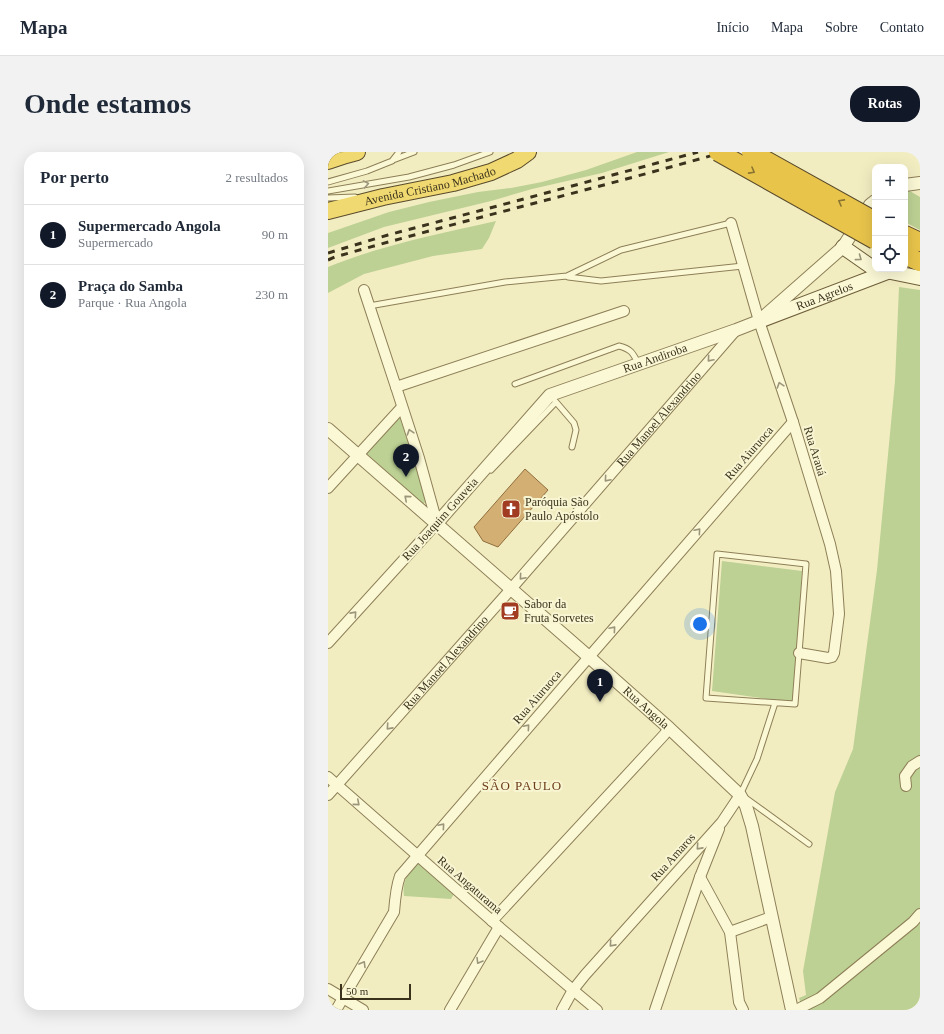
<!DOCTYPE html>
<html lang="pt">
<meta charset="utf-8">
<style>
body{margin:0;font-family:Georgia,serif;background:#f2f2f3;color:#1f2937}
.controls{position:absolute;right:12px;top:12px;display:grid;overflow:hidden;border-radius:8px;box-shadow:0 4px 16px #0002}
.controls button{width:36px;height:36px;display:grid;place-items:center;padding:0;border:0;border-bottom:1px solid #e0e1e3;background:#fff;color:#1f2937;font:20px sans-serif}
.scale{position:absolute;left:12px;bottom:10px;width:71px;box-sizing:border-box;padding-left:4px;border:2px solid #3b321d;border-top:0;font-size:11px;line-height:14px;white-space:nowrap;color:#3b321d;-webkit-text-stroke:3px #f8f5d2;paint-order:stroke}
.you{position:absolute;left:372px;top:472px;width:14px;height:14px;margin:-10px;border:3px solid #fff;border-radius:50%;background:#1a73e8;box-shadow:0 0 0 6px #1a73e833}
.badge{display:grid;place-items:center;width:26px;height:26px;border-radius:50%;background:#111827;color:#fff;font-size:13px;font-weight:700}
.pin{position:absolute;translate:-50% -33px;filter:drop-shadow(0 1px 2px #0008)}
.pin::after{content:'';position:absolute;top:21px;width:14px;height:12px;background:inherit;clip-path:polygon(0 0,100% 0,50% 100%)}
.list{margin:0;padding:0;list-style:none}
h2{display:flex;justify-content:space-between;align-items:center;height:52px;margin:0;padding:0 16px;font-size:17px}
h2 small{font-size:13px;font-weight:400;color:#747a83}
.list li{display:grid;grid-template-columns:26px 1fr auto;gap:12px;align-items:center;box-sizing:border-box;height:60px;padding:0 16px;border-top:1px solid #e0e1e3}
.list b{display:block;font-size:15px;white-space:nowrap}
.list p{margin:0;font-size:13px;white-space:nowrap;color:#747a83}
.list em{font-size:13px;font-style:normal;color:#747a83}
.icon{flex:none;width:22px;height:22px;fill:none;stroke:currentColor;stroke-width:2;stroke-linecap:round;stroke-linejoin:round}
.map{position:relative;flex:none;width:592px;height:858px;overflow:hidden;border-radius:16px}
header{display:flex;align-items:center;gap:24px;box-sizing:border-box;height:56px;padding:0 20px;background:#fff;border-bottom:1px solid #e0e1e3}
header strong{font-size:19px}
nav{display:flex;gap:22px;margin-inline-start:auto;font-size:14px}
.intro{display:flex;align-items:center;justify-content:space-between;box-sizing:border-box;height:96px;padding:0 24px}
h1{margin:0;font-size:28px}
.button{padding:10px 18px;border-radius:16px;background:#111827;color:#fff;font-size:14px;font-weight:700}
main{display:flex;gap:24px;padding:0 24px}
aside{flex:1;background:#fff;border-radius:16px;box-shadow:0 4px 16px #0002}
.map>svg:first-child{display:block}
</style>
<header>
<strong>Mapa</strong>
<nav><a>Início</a><a>Mapa</a><a>Sobre</a><a>Contato</a></nav>
</header>
<div class="intro"><h1>Onde estamos</h1><a class="button">Rotas</a></div>
<main>
<aside>
<h2>Por perto<small>2 resultados</small></h2>
<ul class="list">
<li><span class="badge">1</span><div><b>Supermercado Angola</b><p>Supermercado</p></div><em>90 m</em></li>
<li><span class="badge">2</span><div><b>Praça do Samba</b><p>Parque · Rua Angola</p></div><em>230 m</em></li>
</ul>
</aside>
<div class="map">
<svg width="592" height="858" viewBox="0 0 592 858">
<rect width="100%" height="100%" fill="#f2edc1"/>
<path fill="#bdd194" d="M309,0H341L274,21L204,37L163,49L56,75L0,96V81L61,60L101,50L150,40L183,36L214,30L258,18Z
M580,38L592,45V78L577,70V39Z
M168,69L161,86L154,97L105,104L36,122L0,141V115C54,93 111,82 168,69Z
M571,135L592,138V858H475L471,846L478,843L475,819L507,640L525,597L549,418L567,229Z
M71,263L99,349L95,352L38,301Z
M394,409L474,419L466,551L384,539Z
M91,711L126,742L123,747L76,744C74,730 79,719 91,711Z"/>
<path fill="#d3af74" stroke="#8e6d3b" d="M197,317L220,338L170,395L155,389L146,375Z"/>
<g fill="none" stroke-linecap="round" stroke-linejoin="round">
<defs>
<path id="service" d="M65,8L86,0
M0,30L39,19L64,9L71,0
M0,39L81,25L126,13L162,0
M0,46L27,45
M240,125L273,129L415,114
M41,154L177,130L239,124L293,98L403,71
M187,232L291,194C303,197 305,201 310,211
M228,250L246,271L248,278L244,295
M163,318L228,250L223,244
M389,402L478,412L467,552L378,546Z
M412,643L429,607L447,551
M419,647L481,692"/>
<g id="minor">
<path d="M403,71L431,169L465,270L502,392L508,419L511,462L506,501L504,505L500,506L471,501"/>
<path d="M68,235L296,159"/>
<path d="M0,336L74,255"/>
<path d="M0,491L109,371L91,306L68,235L36,138"/>
<path d="M0,625L171,775L245,838L269,858"/>
<path d="M578,634L577,624L584,614L592,609"/>
<path id="s1" d="M0,643L183,437L408,178"/>
<path d="M372,725L402,780L411,850L415,858"/>
<path d="M164,769L336,583L341,576"/>
<path d="M402,780L443,765"/>
<path d="M0,837L35,858"/>
<path d="M8,858L66,760C67,747 68,735 72,724L261,505L465,270"/>
<path d="M122,858L171,775"/>
<path d="M234,858L245,838L257,823L394,670L412,643"/>
<path d="M327,858L372,725L391,677"/>
<path d="M468,858L492,846L585,770L592,762"/>
</g>
<g id="tertiary">
<path d="M577,33L592,31"/>
<path id="s2" d="M0,277L261,505L341,576L412,643L418,654L424,674L464,858"/>
<path id="s3" d="M109,371L222,243L408,178L431,169L515,95L542,53L547,49"/>
</g>
<g id="secondary">
<path d="M515,95L545,116H547"/>
<path d="M553,118L592,126"/>
<path id="s4" d="M431,169L562,119"/>
</g>
<g id="trunk">
<path d="M0,9L18,3L29,0"/>
<path id="s5" d="M0,59L55,45L125,31L163,20L189,8L200,0"/>
</g>
<path id="motorway" d="M577,83L592,90
M577,103L592,110"/>
</defs>
<use href="#service" stroke="#8d7f57" stroke-width="7"/>
<use href="#minor" stroke="#8d7f57" stroke-width="12"/>
<use href="#tertiary" stroke="#8d7f57" stroke-width="14"/>
<use href="#secondary" stroke="#6f5f3a" stroke-width="16"/>
<use href="#trunk" stroke="#5a4b2c" stroke-width="18"/>
<use href="#motorway" stroke="#5a4b2c" stroke-width="20"/>
<use href="#service" stroke="#fbf8d6" stroke-width="5"/>
<use href="#minor" stroke="#fbf8d6" stroke-width="10"/>
<use href="#tertiary" stroke="#fbf8d6" stroke-width="12"/>
<use href="#secondary" stroke="#fbf8d6" stroke-width="14"/>
<use href="#trunk" stroke="#f0d970" stroke-width="16"/>
<use href="#motorway" stroke="#e8c44b" stroke-width="18"/>
<path stroke="#3b321d" stroke-width="3" stroke-dasharray="7 7" stroke-linecap="butt" d="M0,101L60,83L192,48L370,0
M0,108L7,105C136,68 267,37 396,0"/>
<defs>
<path id="motorway-bridge" d="M390,0L547,88
M423,0L547,69"/>
</defs>
<use href="#motorway-bridge" stroke="#5a4b2c" stroke-width="20" stroke-linecap="butt"/>
<use href="#motorway-bridge" stroke="#e8c44b" stroke-width="18"/>
</g>
<defs><path id="oneway-chevron" d="M-2-3.5L2.5 0L-2 3.5" fill="none" stroke-width="1.6" stroke-linecap="round" stroke-linejoin="round"/></defs>
<g stroke="#897432">
<use href="#oneway-chevron" transform="translate(424 19) rotate(29)"/>
<use href="#oneway-chevron" transform="translate(513 50) rotate(-151)"/>
</g>
<g stroke="#9b957a">
<use href="#oneway-chevron" transform="translate(38 32) rotate(-10)"/>
<use href="#oneway-chevron" transform="translate(531 106) rotate(36)"/>
<use href="#oneway-chevron" transform="translate(382 207) rotate(131)"/>
<use href="#oneway-chevron" transform="translate(452 233) rotate(-108)"/>
<use href="#oneway-chevron" transform="translate(82 280) rotate(-108)"/>
<use href="#oneway-chevron" transform="translate(279 327) rotate(131)"/>
<use href="#oneway-chevron" transform="translate(79 346) rotate(-139)"/>
<use href="#oneway-chevron" transform="translate(370 379) rotate(-49)"/>
<use href="#oneway-chevron" transform="translate(194 425) rotate(131)"/>
<use href="#oneway-chevron" transform="translate(26 462) rotate(-48)"/>
<use href="#oneway-chevron" transform="translate(285 477) rotate(-49)"/>
<use href="#oneway-chevron" transform="translate(61 575) rotate(132)"/>
<use href="#oneway-chevron" transform="translate(199 575) rotate(-49)"/>
<use href="#oneway-chevron" transform="translate(29 651) rotate(41)"/>
<use href="#oneway-chevron" transform="translate(114 674) rotate(-49)"/>
<use href="#oneway-chevron" transform="translate(371 695) rotate(132)"/>
<use href="#oneway-chevron" transform="translate(284 792) rotate(132)"/>
<use href="#oneway-chevron" transform="translate(151 809) rotate(121)"/>
<use href="#oneway-chevron" transform="translate(35 812) rotate(-59)"/>
</g>
<defs>
<symbol id="church-square" viewBox="-11 -11 22 22"><rect x="-9" y="-9" width="18" height="18" rx="4" fill="#a13c22" stroke="#f8f5d2"/><path d="M-1.2-6h2.4v3.5h3.3v2.4h-3.3V6h-2.4V-.1h-3.3v-2.4h3.3Z" fill="#fff"/></symbol>
<symbol id="cafe-square" viewBox="-11 -11 22 22"><rect x="-9" y="-9" width="18" height="18" rx="4" fill="#a13c22" stroke="#f8f5d2"/><path d="M-5.5-4.5H6V0H3Q3 3.5 0 3.5H-2.5Q-5.5 3.5-5.5 0ZM3-3.2v2h1.7v-2ZM-6 4.5H4V6H-6Z" fill="#fff"/></symbol>
</defs>
<g fill-rule="evenodd">
<use href="#church-square" x="172" y="346" width="22" height="22"/>
<use href="#cafe-square" x="171" y="448" width="22" height="22"/>
</g>
<g text-anchor="middle" dominant-baseline="central" stroke-width="4" stroke-linejoin="round" paint-order="stroke">
<g font-size="12" fill="#3b321d" stroke="#f8f5d2">
<text stroke="none"><textPath href="#s5" startOffset="105">Avenida Cristiano Machado</textPath></text>
<text stroke="none"><textPath href="#s4" startOffset="70">Rua Agrelos</textPath></text>
<text stroke="none"><textPath href="#s3" startOffset="282">Rua Andiroba</textPath></text>
<text stroke="none"><textPath href="#s1" startOffset="501">Rua Manoel Alexandrino</textPath></text>
<text transform="translate(487 299) rotate(73)">Rua Arauá</text>
<text transform="translate(421 301) rotate(-49)">Rua Aiuruoca</text>
<text transform="translate(112 367) rotate(-48)">Rua Joaquim Gouveia</text>
<text stroke="none"><textPath href="#s1" startOffset="177">Rua Manoel Alexandrino</textPath></text>
<text transform="translate(209 545) rotate(-49)">Rua Aiuruoca</text>
<text stroke="none"><textPath href="#s2" startOffset="423">Rua Angola</textPath></text>
<text transform="translate(345 705) rotate(-48)">Rua Amaros</text>
<text transform="translate(142 733) rotate(41)">Rua Angaturama</text>
</g>
<g font-size="12" fill="#3b321d" stroke="#f8f5d2" text-anchor="start">
<text x="197" y="350">Paróquia São<tspan x="197" dy="14">Paulo Apóstolo</tspan></text>
<text x="196" y="452">Sabor da<tspan x="196" dy="14">Fruta Sorvetes</tspan></text>
</g>
<g font-size="13" letter-spacing="1" fill="#6c3b18" stroke="#f8f5d2">
<text x="194" y="633">SÃO PAULO</text>
</g>
</g>
</svg>
<div class="controls">
<button>+</button>
<button>−</button>
<button><svg class="icon" aria-label="locate" viewBox="0 0 24 24"><circle cx="12" cy="12" r="6"/><path d="M12 2v4M12 18v4M2 12h4M18 12h4"/></svg></button>
</div>
<div class="scale">50 m</div>
<div class="you"></div>
<div class="pin badge" style="left:272px;top:550px">1</div>
<div class="pin badge" style="left:78px;top:325px">2</div>
</div>
</main>
